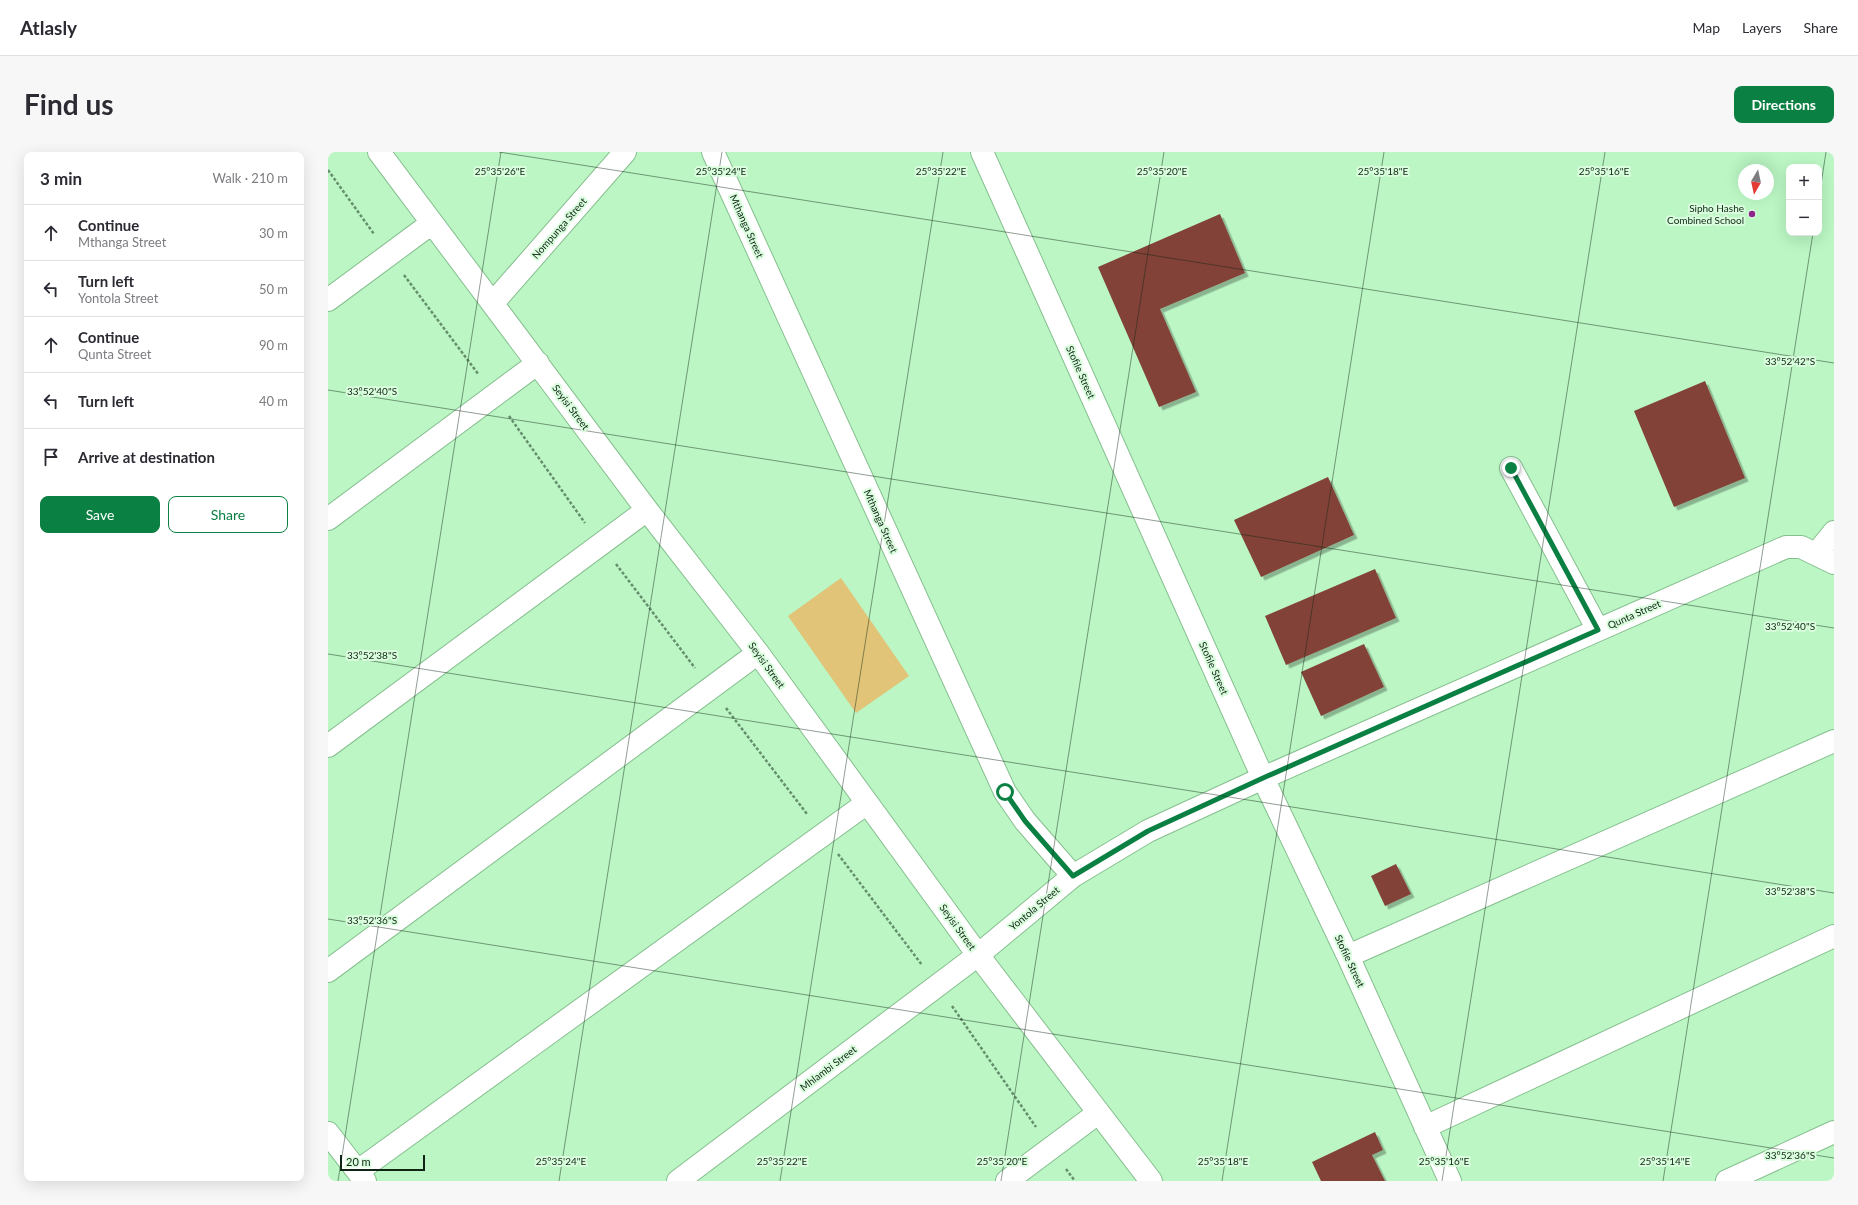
<!DOCTYPE html>
<meta charset="utf-8">
<style>
body{margin:0;font-family:Lato,sans-serif;background:#f7f7f7;color:#2b2b33}
.controls{position:absolute;right:12px;top:12px;display:grid;overflow:hidden;border-radius:8px;box-shadow:0 4px 16px #0002}
.controls button{width:36px;height:36px;display:grid;place-items:center;padding:0;border:0;border-bottom:1px solid #e1e1e2;background:#fff;color:#2b2b33;font:20px sans-serif}
.compass{position:absolute;left:1410px;top:12px;width:36px;height:36px;border-radius:50%;background:#fff;box-shadow:0 4px 16px #0002;rotate:189deg}
.scale{position:absolute;left:12px;bottom:10px;width:85px;box-sizing:border-box;padding-left:4px;border:2px solid #0f2614;border-top:0;font-size:11px;line-height:14px;white-space:nowrap;color:#0f2614;-webkit-text-stroke:3px #dafdde;paint-order:stroke}
.stop{position:absolute;width:12px;height:12px;margin:-9px;border:3px solid #0b8043;border-radius:50%;background:#fff}
.stop.end{background:#0b8043;border-color:#fff;box-shadow:0 1px 4px #0008}
.list{margin:0;padding:0;list-style:none}
h2{display:flex;justify-content:space-between;align-items:center;height:52px;margin:0;padding:0 16px;font-size:17px}
h2 small{font-size:13px;font-weight:400;color:#7c7c81}
.list li{display:grid;grid-template-columns:26px 1fr auto;gap:12px;align-items:center;box-sizing:border-box;height:56px;padding:0 16px;border-top:1px solid #e1e1e2}
.list b{display:block;font-size:15px;white-space:nowrap}
.list p{margin:0;font-size:13px;white-space:nowrap;color:#7c7c81}
.list em{font-size:13px;font-style:normal;color:#7c7c81}
.actions{display:flex;gap:8px;padding:12px 16px}
.actions a{flex:1;padding:9px 0;border:1px solid #0b8043;border-radius:8px;text-align:center;font-size:14px;color:#0b8043}
.actions .main{background:#0b8043;color:#fff}
.icon{flex:none;width:22px;height:22px;fill:none;stroke:currentColor;stroke-width:2;stroke-linecap:round;stroke-linejoin:round}
.map{position:relative;flex:none;width:1506px;height:1029px;overflow:hidden;border-radius:8px}
header{display:flex;align-items:center;gap:24px;box-sizing:border-box;height:56px;padding:0 20px;background:#fff;border-bottom:1px solid #e1e1e2}
header strong{font-size:19px}
nav{display:flex;gap:22px;margin-inline-start:auto;font-size:14px}
.intro{display:flex;align-items:center;justify-content:space-between;box-sizing:border-box;height:96px;padding:0 24px}
h1{margin:0;font-size:28px}
.button{padding:10px 18px;border-radius:8px;background:#0b8043;color:#fff;font-size:14px;font-weight:700}
main{display:flex;gap:24px;padding:0 24px}
aside{flex:1;background:#fff;border-radius:8px;box-shadow:0 4px 16px #0002}
.map>svg:first-child{display:block}
</style>
<header>
<strong>Atlasly</strong>
<nav><a>Map</a><a>Layers</a><a>Share</a></nav>
</header>
<div class="intro"><h1>Find us</h1><a class="button">Directions</a></div>
<main>
<aside>
<h2>3 min<small>Walk · 210 m</small></h2>
<ul class="list">
<li><svg class="icon" aria-label="ahead" viewBox="0 0 24 24"><path d="M12 20V5M6 11l6-6 6 6"/></svg><div><b>Continue</b><p>Mthanga Street</p></div><em>30 m</em></li>
<li><svg class="icon" aria-label="left" viewBox="0 0 24 24"><path d="M17 20v-9H6M10 6l-5 5 5 5"/></svg><div><b>Turn left</b><p>Yontola Street</p></div><em>50 m</em></li>
<li><svg class="icon" aria-label="ahead" viewBox="0 0 24 24"><path d="M12 20V5M6 11l6-6 6 6"/></svg><div><b>Continue</b><p>Qunta Street</p></div><em>90 m</em></li>
<li><svg class="icon" aria-label="left" viewBox="0 0 24 24"><path d="M17 20v-9H6M10 6l-5 5 5 5"/></svg><div><b>Turn left</b></div><em>40 m</em></li>
<li><svg class="icon" aria-label="arrive" viewBox="0 0 24 24"><path d="M6 21V4h12l-3 4 3 4H6"/></svg><div><b>Arrive at destination</b></div></li>
</ul>
<div class="actions"><a class="main">Save</a><a>Share</a></div>
</aside>
<div class="map">
<svg width="1506" height="1029" viewBox="0 0 1506 1029">
<defs>
<filter id="shadow"><feDropShadow dx="3.5" dy="3.5" stdDeviation="0" flood-color="#0004"/></filter>
</defs>
<rect width="100%" height="100%" fill="#bbf6c4"/>
<path fill="#e1c478" d="M513,426L581,524L528,561L460,464Z"/>
<path fill="#824239" filter="url(#shadow)" d="M892,62L917,121L832,157L868,240L831,255L770,115Z
M1377,229L1417,326L1346,355L1306,259Z
M1000,325L1026,383L933,425L906,368Z
M1047,417L1068,466L958,513L937,464Z
M1036,492L1056,535L993,564L973,520Z
M1068,712L1083,742L1057,754L1043,724Z
M1047,980L1055,998L1044,1003L1057,1029H993L984,1010Z"/>
<g fill="none" stroke-linecap="round" stroke-linejoin="round">
<defs>
<path id="minor" d="M51,0L319,358L430,501L650,803L823,1029
M385,0L677,640L697,669L745,724
M654,0L935,626L1020,804L1122,1029
M0,148L104,71
M165,151L297,0
M1183,316L1270,478
M0,367L210,211
M1489,401L1506,380
M0,594L319,358
M1020,804L1506,589
M0,819L430,501
M1097,975L1506,784
M0,981L37,1029
M30,1019L539,651
M350,1029L650,803L745,724L820,679L935,626L1458,395H1473L1506,411
M679,1029L770,961
M1399,1029L1506,980"/>
</defs>
<use href="#minor" stroke="#86bf8f" stroke-width="24"/>
<path stroke="#658f6c" stroke-width="2.5" stroke-dasharray="3 2" stroke-linecap="butt" d="M0,18L46,82
M76,123L151,223
M181,264L257,371
M288,412L367,516
M398,556L479,662
M510,702L594,813
M624,854L708,975
M738,1017L747,1029"/>
<use href="#minor" stroke="#fff" stroke-width="22"/>
</g>
<g fill="none" stroke-linecap="round" stroke-linejoin="round">
<path stroke="#0b8043" stroke-width="5" d="M677,640L697,669L745,724L820,679L935,626L1270,478L1183,316"/>
</g>
<path fill="none" stroke="#0f2614" stroke-width="1" stroke-opacity="0.45" d="M171,0L1506,211M1491,45L1498,0M0,238L1506,476M0,502L1506,741M0,767L1506,1006M10,1029L173,0M231,1029L394,0M452,1029L615,0M673,1029L836,0M894,1029L1056,0M1114,1029L1277,0M1335,1029L1485,81"/>
<circle fill="#8d258a" stroke="#dafdde" stroke-width="1.5" cx="1424" cy="62" r="4"/>
<g text-anchor="middle" dominant-baseline="central" stroke-width="4" stroke-linejoin="round" paint-order="stroke">
<g font-size="10" fill="#0f2614" stroke="#dafdde" text-anchor="end">
<text x="1416" y="56">Sipho Hashe<tspan x="1416" dy="12">Combined School</tspan></text>
</g>
<g font-size="10" fill="#0f2614" stroke="#dafdde">
<text transform="translate(419 74) rotate(66)">Mthanga Street</text>
<text transform="translate(231 76) rotate(-49)">Nompunga Street</text>
<text transform="translate(753 220) rotate(66)">Stofile Street</text>
<text transform="translate(243 255) rotate(53)">Seyisi Street</text>
<text transform="translate(553 369) rotate(66)">Mthanga Street</text>
<text transform="translate(1306 462) rotate(-24)">Qunta Street</text>
<text transform="translate(439 513) rotate(54)">Seyisi Street</text>
<text transform="translate(886 516) rotate(66)">Stofile Street</text>
<text transform="translate(706 756) rotate(-40)">Yontola Street</text>
<text transform="translate(630 775) rotate(54)">Seyisi Street</text>
<text transform="translate(1022 809) rotate(65)">Stofile Street</text>
<text transform="translate(500 916) rotate(-37)">Mhlambi Street</text>
</g>
</g>
<g font-size="10" text-anchor="middle" fill="#0f2614" stroke="#dafdde" stroke-width="4" stroke-linejoin="round" paint-order="stroke">
<text x="1276" y="23">25°35'16"E</text>
<text x="172" y="23">25°35'26"E</text>
<text x="393" y="23">25°35'24"E</text>
<text x="613" y="23">25°35'22"E</text>
<text x="834" y="23">25°35'20"E</text>
<text x="1055" y="23">25°35'18"E</text>
<text x="1462" y="213">33°52'42"S</text>
<text x="44" y="243">33°52'40"S</text>
<text x="1462" y="478">33°52'40"S</text>
<text x="44" y="507">33°52'38"S</text>
<text x="1462" y="743">33°52'38"S</text>
<text x="44" y="772">33°52'36"S</text>
<text x="1462" y="1007">33°52'36"S</text>
<text x="233" y="1013">25°35'24"E</text>
<text x="454" y="1013">25°35'22"E</text>
<text x="674" y="1013">25°35'20"E</text>
<text x="895" y="1013">25°35'18"E</text>
<text x="1116" y="1013">25°35'16"E</text>
<text x="1337" y="1013">25°35'14"E</text>
</g>
</svg>
<div class="controls">
<button>+</button>
<button>−</button>
</div>
<svg class="compass" viewBox="-18 -18 36 36"><path d="M0-13l5 13h-10z" fill="#e53935"/><path d="M0 13l5-13h-10z" fill="#7c7c81"/></svg>
<div class="scale">20 m</div>
<div class="stop" style="left:677px;top:640px"></div>
<div class="stop end" style="left:1183px;top:316px"></div>
</div>
</main>
